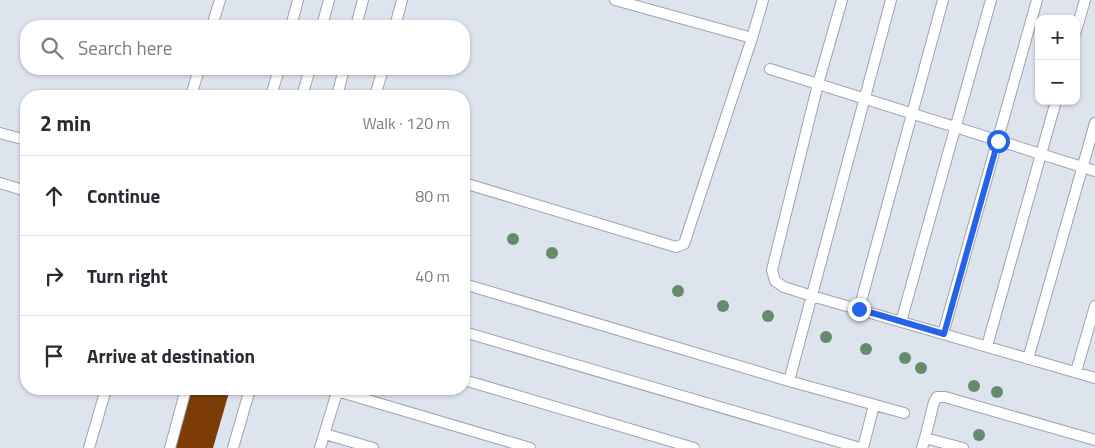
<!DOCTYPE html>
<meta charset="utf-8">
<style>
body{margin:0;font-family:"Titillium Web",sans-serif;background:#f2f2f3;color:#2b2b33}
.controls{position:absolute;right:15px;top:15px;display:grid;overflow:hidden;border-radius:10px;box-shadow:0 1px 4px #0004}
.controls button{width:45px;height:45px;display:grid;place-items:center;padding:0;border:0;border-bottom:1px solid #e1e1e2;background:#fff;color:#2b2b33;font:25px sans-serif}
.stop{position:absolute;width:15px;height:15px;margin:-11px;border:4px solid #2563eb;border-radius:50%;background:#fff}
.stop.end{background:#2563eb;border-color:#fff;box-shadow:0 1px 5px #0008}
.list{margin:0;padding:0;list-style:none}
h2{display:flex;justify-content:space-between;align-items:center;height:65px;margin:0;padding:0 20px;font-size:21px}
h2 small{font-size:16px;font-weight:400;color:#7c7c81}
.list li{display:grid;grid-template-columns:32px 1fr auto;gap:15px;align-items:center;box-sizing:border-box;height:80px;padding:0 20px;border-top:1px solid #e1e1e2}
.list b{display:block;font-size:19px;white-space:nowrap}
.list em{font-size:16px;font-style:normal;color:#7c7c81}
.icon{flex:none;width:28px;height:28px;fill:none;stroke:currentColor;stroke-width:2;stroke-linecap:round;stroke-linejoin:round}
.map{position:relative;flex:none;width:1095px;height:448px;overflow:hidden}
.search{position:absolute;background:#fff;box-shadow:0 1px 4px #0004;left:20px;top:20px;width:450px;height:55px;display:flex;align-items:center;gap:12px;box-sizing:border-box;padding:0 18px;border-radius:20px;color:#7c7c81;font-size:19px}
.panel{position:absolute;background:#fff;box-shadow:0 1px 4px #0004;left:20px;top:90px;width:450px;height:305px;border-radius:20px}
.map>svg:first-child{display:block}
</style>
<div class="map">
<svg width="1095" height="448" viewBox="0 0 1095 448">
<rect width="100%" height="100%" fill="#dee4ee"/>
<path fill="#7c3c05" d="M189,389H230L213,448H174Z"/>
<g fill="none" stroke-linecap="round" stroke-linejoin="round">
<defs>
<path id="service" d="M842,0L818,84L772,270L775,281L784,287L812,296L1095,378
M891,0L789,381L904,413
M212,26L220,0
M291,26L298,0
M322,26L329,0
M356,26L363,0
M395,26L402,0
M1076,31L1085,0
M752,38L763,0
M770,69L1095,171
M191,96L199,69
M271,96L279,69
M302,96L310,69
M337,96L344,69
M375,96L383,69
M0,133L26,140
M0,183L26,191
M464,183L676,247L684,244L752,38L615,0
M464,284L789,381
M859,309L943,0
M901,322L991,0
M464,332L860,448
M943,334L1037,0
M987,346L1056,101
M1028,359L1095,123
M1076,372L1095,306
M464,380L694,448
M337,391L530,448
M325,434L373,448
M925,438L934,402L937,397H945L1095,440
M89,448L106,389
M170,448L186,389
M233,448L250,389
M320,448L338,389
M863,448L874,405
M922,448L925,438L963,448"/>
</defs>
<use href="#service" stroke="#9fa4ad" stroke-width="12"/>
<use href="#service" stroke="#fff" stroke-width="10"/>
</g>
<g fill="#658b6d">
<circle cx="513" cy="239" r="6"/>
<circle cx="552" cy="253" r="6"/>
<circle cx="678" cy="291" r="6"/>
<circle cx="723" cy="306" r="6"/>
<circle cx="768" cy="316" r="6"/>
<circle cx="826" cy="337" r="6"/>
<circle cx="866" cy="349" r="6"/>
<circle cx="905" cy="358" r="6"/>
<circle cx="921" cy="368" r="6"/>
<circle cx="974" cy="386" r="6"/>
<circle cx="997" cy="392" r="6"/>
<circle cx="979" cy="435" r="6"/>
</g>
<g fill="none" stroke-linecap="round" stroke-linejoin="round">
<path stroke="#2563eb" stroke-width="6" d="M859,309L944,334L998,141"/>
</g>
</svg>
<div class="controls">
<button>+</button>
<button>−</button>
</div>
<div class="stop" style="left:998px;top:141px"></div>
<div class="stop end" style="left:859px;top:309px"></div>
<div class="search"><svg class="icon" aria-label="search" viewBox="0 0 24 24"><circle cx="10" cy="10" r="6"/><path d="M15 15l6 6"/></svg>Search here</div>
<section class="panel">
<h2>2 min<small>Walk · 120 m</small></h2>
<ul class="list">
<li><svg class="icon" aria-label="ahead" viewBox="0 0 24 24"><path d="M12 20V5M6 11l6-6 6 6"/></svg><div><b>Continue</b></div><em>80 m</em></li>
<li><svg class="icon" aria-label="right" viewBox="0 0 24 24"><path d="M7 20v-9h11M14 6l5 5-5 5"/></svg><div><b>Turn right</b></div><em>40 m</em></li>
<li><svg class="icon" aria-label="arrive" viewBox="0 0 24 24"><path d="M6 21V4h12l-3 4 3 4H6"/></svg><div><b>Arrive at destination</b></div></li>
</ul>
</section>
</div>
